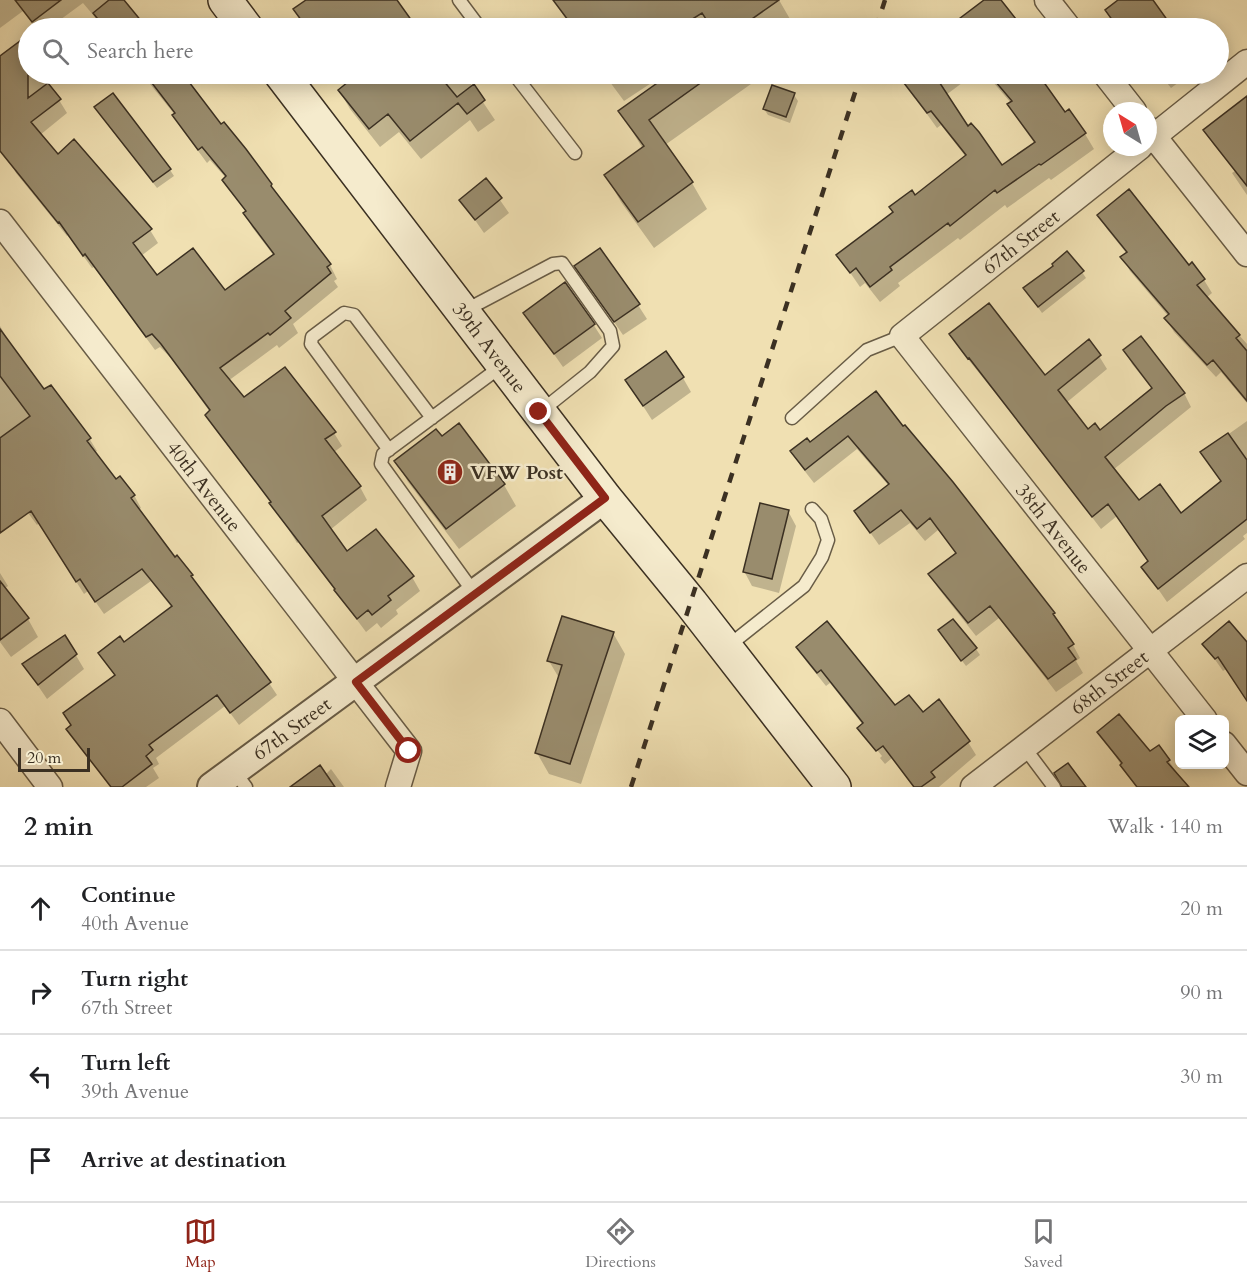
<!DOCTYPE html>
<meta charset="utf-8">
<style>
body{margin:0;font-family:Cardo,serif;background:#f2f2f2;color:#202124}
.controls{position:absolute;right:18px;bottom:18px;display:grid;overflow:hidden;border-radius:9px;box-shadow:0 3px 15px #0003}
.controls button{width:54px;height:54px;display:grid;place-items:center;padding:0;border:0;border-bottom:2px solid #e0e0e0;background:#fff;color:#202124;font:30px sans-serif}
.compass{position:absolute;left:1103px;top:102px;width:54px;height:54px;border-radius:50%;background:#fff;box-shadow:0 3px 15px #0003;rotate:323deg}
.scale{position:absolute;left:18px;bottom:15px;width:72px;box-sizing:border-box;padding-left:6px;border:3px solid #3b3022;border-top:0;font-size:16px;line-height:21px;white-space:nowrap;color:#3b3022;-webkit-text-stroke:4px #f5ebcd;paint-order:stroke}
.stop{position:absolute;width:18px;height:18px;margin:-14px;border:4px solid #8f2418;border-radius:50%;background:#fff}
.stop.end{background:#8f2418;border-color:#fff;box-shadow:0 2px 6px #0008}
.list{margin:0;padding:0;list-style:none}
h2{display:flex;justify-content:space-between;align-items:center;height:78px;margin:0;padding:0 24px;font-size:26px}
h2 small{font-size:20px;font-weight:400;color:#757577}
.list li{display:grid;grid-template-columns:39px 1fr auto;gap:18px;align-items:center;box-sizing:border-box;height:84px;padding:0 24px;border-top:2px solid #e0e0e0}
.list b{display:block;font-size:22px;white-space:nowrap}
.list p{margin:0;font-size:20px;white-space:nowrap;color:#757577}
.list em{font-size:20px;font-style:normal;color:#757577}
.icon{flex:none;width:33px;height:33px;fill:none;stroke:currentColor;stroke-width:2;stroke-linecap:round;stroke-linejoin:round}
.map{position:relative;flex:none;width:1247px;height:787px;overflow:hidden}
.search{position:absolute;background:#fff;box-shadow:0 3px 15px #0003;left:18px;right:18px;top:18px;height:66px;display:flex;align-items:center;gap:15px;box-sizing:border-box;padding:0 21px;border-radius:33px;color:#757577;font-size:22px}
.sheet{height:414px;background:#fff}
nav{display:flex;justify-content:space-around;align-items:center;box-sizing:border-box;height:84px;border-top:2px solid #e0e0e0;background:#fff;font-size:16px;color:#757577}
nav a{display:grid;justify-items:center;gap:3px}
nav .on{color:#8f2418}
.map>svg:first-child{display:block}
</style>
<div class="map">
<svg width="1247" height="787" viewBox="0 0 1247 787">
<rect width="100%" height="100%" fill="#f0e0b2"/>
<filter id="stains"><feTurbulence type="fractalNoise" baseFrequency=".00333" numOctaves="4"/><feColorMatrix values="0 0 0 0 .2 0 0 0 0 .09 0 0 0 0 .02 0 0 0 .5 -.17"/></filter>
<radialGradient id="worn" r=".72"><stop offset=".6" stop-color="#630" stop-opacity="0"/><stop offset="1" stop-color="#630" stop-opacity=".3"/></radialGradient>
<path fill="#0003" d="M0,0H122L145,28H104L83,3L49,28H36L23,11L0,28Z
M305,0H395L415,28H307L295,9L306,2Z
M553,0H779L794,26L791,28H572Z
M987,0H999L1019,28H949Z
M1121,0H1151L1173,28H1118L1107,10Z
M16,46L28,61V74H38L59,100L67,113L40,135L57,156L150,230L158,243L141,256L157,277L225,292L274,256L252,227L245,214L247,213L224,180L226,178L210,160L207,163L182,129L175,115L142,74H182L221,127L271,185L279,199L330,265L337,279L334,281L338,287L293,324L298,333L279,348L277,345L228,381L243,399L334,433L342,446L333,453L360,487L367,500L330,530L347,553L412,577L420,591L396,610L398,614L381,628L377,623L366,632L299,542L297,543L272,503L215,429L207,415L210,412L171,358L160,347L155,350L94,267L92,268L68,235L67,236L16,173L0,142V58Z
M355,74H436L444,84L457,74H464L495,120L478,132L470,120L421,159L399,132L380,147L350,109L339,90L357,76Z
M604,74H665L624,101Z
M672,74H765L665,145L692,183L707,209L654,248L621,202L606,176L643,149L620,111Z
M898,74H974L946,95L968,128L1002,167L1035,144L1018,120L1009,105L1011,103L986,74H1034L1064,114L1085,134L1094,149L1051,180L1049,178L1007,208L1005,205L960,240L958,238L898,283L900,286L880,302L865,283L860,287L838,255L966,157L941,125L937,128Z
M1160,74H1190L1171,88Z
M794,95L798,101L790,123L768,115L764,109Z
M100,114L170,170L174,176L157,188Z
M1247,114V195L1232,173L1235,171L1213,144L1205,131Z
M486,180L509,213L484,233L461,200Z
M1099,215L1189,267L1204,280L1212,293L1206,298L1247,344V403L1221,372L1216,377L1174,332L1166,319L1169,317L1130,271L1122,257L1127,254L1107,229Z
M576,266L638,305L647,319L623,335Z
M1054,266L1082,272L1086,278L1042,313L1025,289Z
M525,313L593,324L602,338L563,367Z
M0,326L7,338L5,339L43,391L89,438L97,451L94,453L116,481L134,495L141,508L138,510L175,559L177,557L192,576L198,588L269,683L277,695L239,725L225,706L156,758L159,764L153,768L159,778L146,787H110L68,729L116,676L100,653L124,644L172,608L151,581L104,614L88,591L84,594L39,523L37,525L0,475Z
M951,335L1044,377L1099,356L1107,369L1066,403L1087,431L1100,432L1153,390L1132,364L1125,351L1184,393L1191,407L1113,470L1139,502L1180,515L1222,483L1202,453L1247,421V533L1243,536L1245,539L1167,602L1143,567L1149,562L1117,516L1101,529L1037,445L959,348Z
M683,378L691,392L652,420L627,381Z
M876,393L903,428L952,482L1053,614L1073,645L1080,658L1076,661L1083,673L1056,692L999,618L976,636L938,588L930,575L957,554L938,530L925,541L910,523L879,545L855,511L889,486L857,449L814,483L800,465L792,452L810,445Z
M396,461L504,485L516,506L459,549L408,482Z
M788,511L796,526L779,593L752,586L744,571Z
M0,573L8,586L4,589L28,619L38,637L11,657L0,642Z
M613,633L625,654L581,784L549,774L537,753L559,678L549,661Z
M65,637L84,669L47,699L24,665Z
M944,637L976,649L980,655L966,666Z
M1204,644L1247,645V700L1226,669L1223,671Z
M798,647L895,707L923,714L968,742L976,755L939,787H913L892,758L885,764L880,758L882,756L869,740H866L859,729L863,725L830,683L826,686L806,661Z
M1099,732L1150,753L1159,747L1187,787H1136Z
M331,769L344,787H292L325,775Z"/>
<path fill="#998c6d" stroke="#3b3022" stroke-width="1.5" d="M15,0H61L32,22Z
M109,0H124L147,28H105L93,13Z
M306,0H397L417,28H307L293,9Z
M553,0H779L739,28H712L702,13L678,28H574Z
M984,0H1001L1016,19L1003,28H947Z
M1118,0H1153L1173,28H1118L1105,10Z
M28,35V98L48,83L61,99L31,122L58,154L74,139L152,229L133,243L157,275L193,248L225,290L274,254L243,213L246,211L222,180L226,176L202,147L198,150L172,115L175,113L145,74H183L221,124L224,122L246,149L272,184L271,186L331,264L327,267L331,273L285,311L291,318L270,335L268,333L220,368L244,397L285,367L336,432L325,439L361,486L322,516L347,551L376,529L414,576L388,596L391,600L372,615L368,610L357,619L334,590L335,589L269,503L271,502L205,415L210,410L161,344L152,334L146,337L85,254L83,256L59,222L58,223L0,151V56Z
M358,74H438L457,97L474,84L485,100L467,114L458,103L410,141L388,114L369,129L338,90Z
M670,74H713L649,120L693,182L638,222L604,175L644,146L618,111Z
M897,74H934L968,126L971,123L979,132L1002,165L1035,142L1007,104L1012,101L989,74H1038L1065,112L1069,109L1086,133L1041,165L1039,164L997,193L995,190L950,226L948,223L890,267L892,270L870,287L856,268L850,273L836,255L893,212L889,207L912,190L915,195L966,155L931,111L927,113Z
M772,85L795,93L786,117L763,109Z
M113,93L171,169L153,182L94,107Z
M1247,96V186L1203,130Z
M486,178L502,198L475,220L459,200Z
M1129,189L1189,265L1192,262L1205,279L1197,285L1240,335L1236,338L1247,351V401L1213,360L1207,365L1164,318L1169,314L1120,257L1127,252L1097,215Z
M600,248L640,304L614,322L574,266Z
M1067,251L1084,271L1038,307L1023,288L1053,266L1052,264Z
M565,282L595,324L554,354L523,313Z
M989,303L1045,375L1089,339L1101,355L1058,390L1088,429L1095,423L1100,430L1152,388L1123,350L1141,336L1185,393L1166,406L1105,457L1139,500L1160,484L1181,513L1221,481L1200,452L1228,433L1247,460V519L1158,589L1141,567L1148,561L1108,504L1092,517L969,358L968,359L949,334Z
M0,329L44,389L51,385L91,438L87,441L116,479L120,476L135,495L131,498L175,557L177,555L193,575L191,576L271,682L230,713L217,695L149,745L153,750L146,756L152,764L122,787H111L66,729L71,725L63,713L115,675L98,653L120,636L124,642L172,606L142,569L95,602L80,579L76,582L31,511L0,533V438L30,416L0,376Z
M666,351L684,377L643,406L625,380Z
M876,391L903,426L905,425L953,482L1055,613L1053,614L1074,644L1068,648L1076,659L1048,679L990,606L968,623L928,574L956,553L930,518L917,529L901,510L870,533L854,511L889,484L848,436L805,470L790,451L807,438L810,442Z
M459,423L505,484L446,529L394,461L436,429L442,436Z
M760,503L789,510L772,579L743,572Z
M0,581L29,618L0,640Z
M562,616L614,632L570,764L535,753L562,665L547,661Z
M953,619L977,648L961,661L938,630Z
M827,621L895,705L909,695L923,712L939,699L970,741L931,772L935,777L921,787H914L883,746L876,751L857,728L863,723L821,670L817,673L796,647Z
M1229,621L1247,642V701L1218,657L1215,659L1202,644Z
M65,635L77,654L38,685L22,664Z
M1119,714L1150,751L1159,745L1170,760L1167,762L1189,787H1137L1120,765L1122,763L1097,732Z
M1068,763L1086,787H1062L1054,773Z
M320,765L335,787H290Z"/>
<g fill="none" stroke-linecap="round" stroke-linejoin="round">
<defs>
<path id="service" d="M459,0L480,28
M514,74L575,153
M464,311L553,264L562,263L610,331L613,346L590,372L540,412
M792,418L867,350L902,336
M389,450L311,344L312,337L344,313L354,315L432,418
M475,594L381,464L383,454L503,365
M727,647L804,586L822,557L828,540L821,519L812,509
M1024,747L1054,787
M234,771L246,787"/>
<g id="minor">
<path d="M1047,0L1069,28"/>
<path d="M1105,74L1134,111"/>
<path d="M1148,129L1247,254"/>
<path d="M1148,141L1247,62"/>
<path id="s1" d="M1140,147L902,336L1205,720"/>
<path id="s2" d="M0,222L409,751L398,787"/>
<path d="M0,721L50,787"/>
<path d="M1224,744L1247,773"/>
<path id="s3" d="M973,787L1247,576"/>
</g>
<g id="tertiary">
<path id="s4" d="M212,787L605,498"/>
</g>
<g id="secondary">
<path d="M225,0L246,28"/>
<path id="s5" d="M281,74L605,498L691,603L834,787"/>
</g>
</defs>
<use href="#service" stroke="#685c46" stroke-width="15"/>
<use href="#minor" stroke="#685c46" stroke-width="27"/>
<use href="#tertiary" stroke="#685c46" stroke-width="32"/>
<use href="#secondary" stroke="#3b3022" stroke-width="36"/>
<use href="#service" stroke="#f5ebcd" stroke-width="12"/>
<use href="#minor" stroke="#f5ebcd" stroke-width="24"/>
<use href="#tertiary" stroke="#f5ebcd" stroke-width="28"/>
<use href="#secondary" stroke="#f5ebcd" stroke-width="33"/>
<path stroke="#3b3022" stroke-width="4.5" stroke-dasharray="10 10" stroke-linecap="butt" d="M876,28L885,0
M631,787L861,74"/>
</g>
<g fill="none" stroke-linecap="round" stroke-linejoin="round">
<path stroke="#8f2418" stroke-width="8" d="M409,751L356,682L605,498L539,412"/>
</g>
<defs>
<symbol id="building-disc" viewBox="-11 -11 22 22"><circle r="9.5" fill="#8f2418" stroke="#f5ebcd"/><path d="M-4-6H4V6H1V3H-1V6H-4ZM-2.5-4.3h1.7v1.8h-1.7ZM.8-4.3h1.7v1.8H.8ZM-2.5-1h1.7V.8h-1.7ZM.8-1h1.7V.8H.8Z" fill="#fff"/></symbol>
</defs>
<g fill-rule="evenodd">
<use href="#building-disc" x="435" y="457" width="30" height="30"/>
</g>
<g text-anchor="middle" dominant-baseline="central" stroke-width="5" stroke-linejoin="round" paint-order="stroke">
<g font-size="20" fill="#3b3022" stroke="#f5ebcd">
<text transform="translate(1021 242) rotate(-38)">67th Street</text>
<text stroke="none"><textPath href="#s5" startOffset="344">39th Avenue</textPath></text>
<text stroke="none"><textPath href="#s2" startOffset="334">40th Avenue</textPath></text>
<text stroke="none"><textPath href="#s1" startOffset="549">38th Avenue</textPath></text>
<text stroke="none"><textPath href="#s3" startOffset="172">68th Street</textPath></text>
<text stroke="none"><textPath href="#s4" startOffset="99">67th Street</textPath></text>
</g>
<g font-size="20" font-weight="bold" fill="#3b3022" stroke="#f5ebcd" text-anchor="start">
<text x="470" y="472">VFW Post</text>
</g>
</g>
<rect width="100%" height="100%" filter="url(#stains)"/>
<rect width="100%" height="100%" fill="url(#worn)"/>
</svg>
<div class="controls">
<button><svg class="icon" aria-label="layers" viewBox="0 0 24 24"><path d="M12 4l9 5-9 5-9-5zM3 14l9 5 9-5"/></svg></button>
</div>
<svg class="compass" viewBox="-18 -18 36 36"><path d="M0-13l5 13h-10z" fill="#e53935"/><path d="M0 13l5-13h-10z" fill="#757577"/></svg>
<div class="scale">20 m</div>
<div class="stop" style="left:409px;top:751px"></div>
<div class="stop end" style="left:539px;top:412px"></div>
<div class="search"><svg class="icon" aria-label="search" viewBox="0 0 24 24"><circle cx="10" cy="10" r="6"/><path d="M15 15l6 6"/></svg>Search here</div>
</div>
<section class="sheet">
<h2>2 min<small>Walk · 140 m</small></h2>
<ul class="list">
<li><svg class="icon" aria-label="ahead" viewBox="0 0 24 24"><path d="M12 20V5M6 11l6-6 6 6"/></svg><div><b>Continue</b><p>40th Avenue</p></div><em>20 m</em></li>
<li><svg class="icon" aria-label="right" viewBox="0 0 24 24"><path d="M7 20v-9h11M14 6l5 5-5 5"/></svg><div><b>Turn right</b><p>67th Street</p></div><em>90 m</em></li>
<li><svg class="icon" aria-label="left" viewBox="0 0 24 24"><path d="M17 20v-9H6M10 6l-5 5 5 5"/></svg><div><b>Turn left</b><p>39th Avenue</p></div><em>30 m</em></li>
<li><svg class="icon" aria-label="arrive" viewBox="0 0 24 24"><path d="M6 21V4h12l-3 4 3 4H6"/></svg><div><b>Arrive at destination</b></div></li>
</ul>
</section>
<nav>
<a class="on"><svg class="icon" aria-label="map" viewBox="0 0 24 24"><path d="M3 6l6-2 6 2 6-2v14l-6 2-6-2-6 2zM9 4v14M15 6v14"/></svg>Map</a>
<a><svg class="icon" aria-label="directions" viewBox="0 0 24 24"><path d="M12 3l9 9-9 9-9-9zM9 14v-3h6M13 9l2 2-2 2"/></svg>Directions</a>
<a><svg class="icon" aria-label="saved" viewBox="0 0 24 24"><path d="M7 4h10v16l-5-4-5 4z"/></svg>Saved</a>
</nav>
